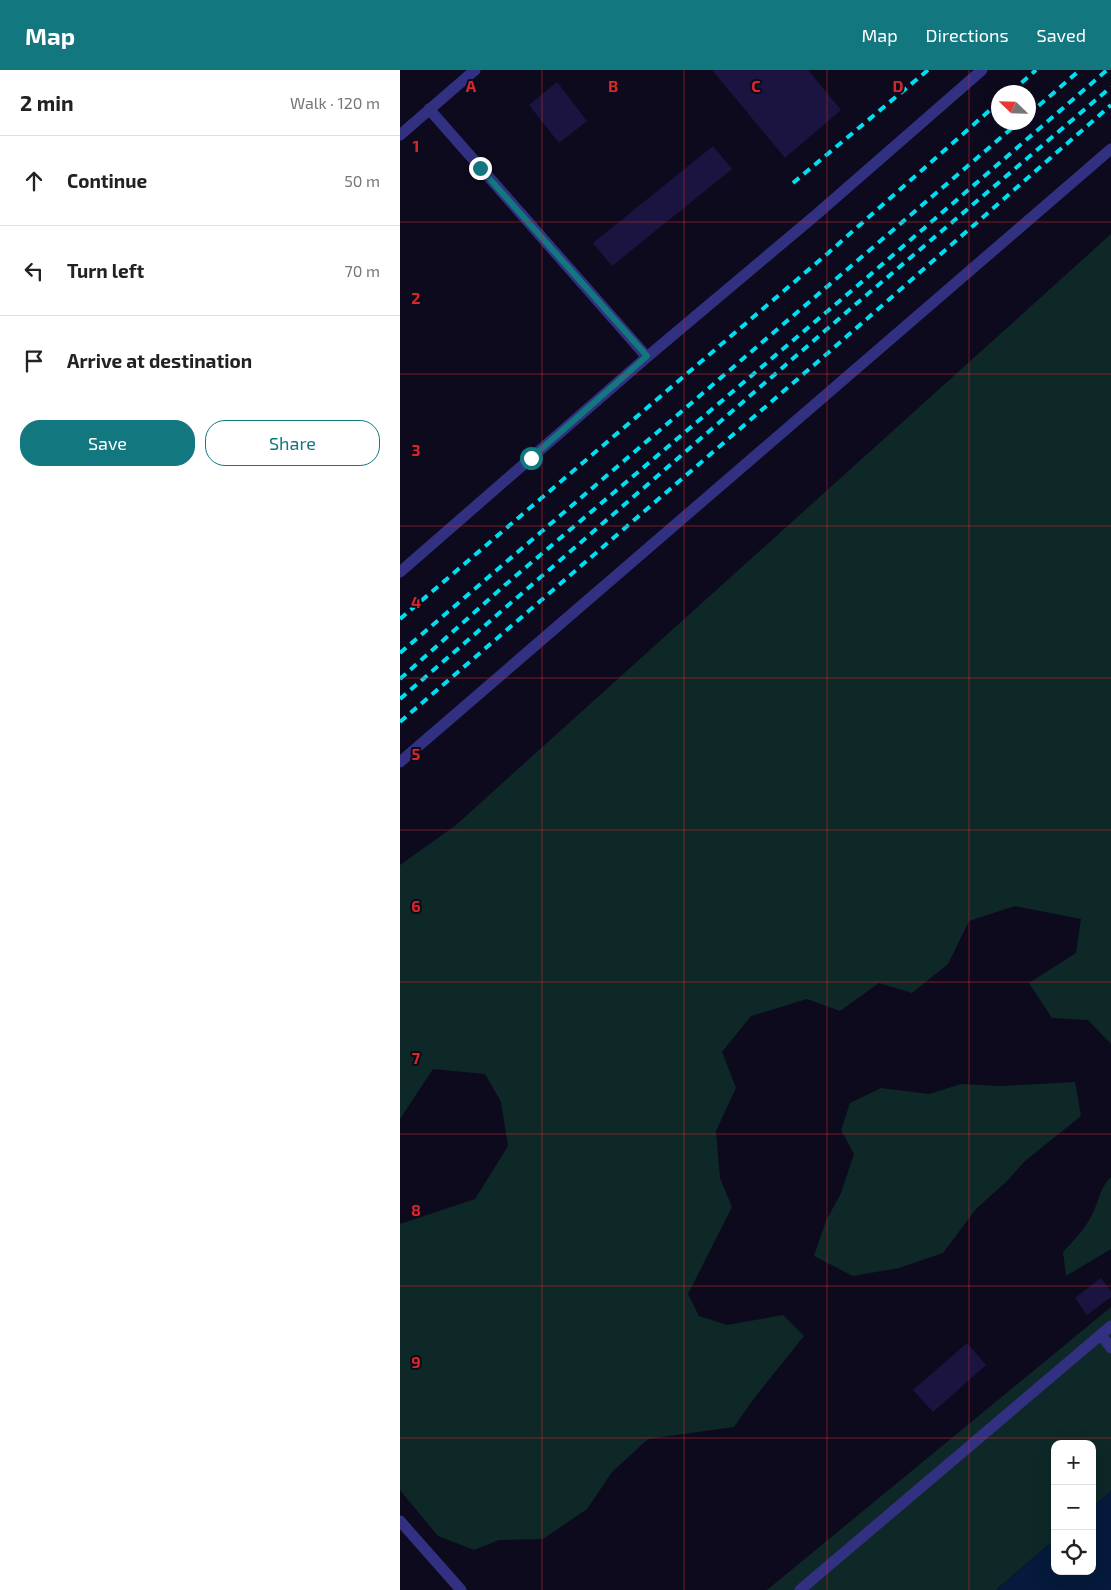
<!DOCTYPE html>
<meta charset="utf-8">
<style>
body{margin:0;font-family:"Exo 2",sans-serif;background:#f6f6f6;color:#222}
.controls{position:absolute;right:15px;bottom:15px;display:grid;overflow:hidden;border-radius:10px;box-shadow:0 5px 20px #0002}
.controls button{width:45px;height:45px;display:grid;place-items:center;padding:0;border:0;border-bottom:1px solid #e0e0e0;background:#fff;color:#222;font:25px sans-serif}
.compass{position:absolute;left:591px;top:15px;width:45px;height:45px;border-radius:50%;background:#fff;box-shadow:0 5px 20px #0002;rotate:293deg}
.stop{position:absolute;width:15px;height:15px;margin:-11px;border:4px solid #137780;border-radius:50%;background:#fff}
.stop.end{background:#137780;border-color:#fff;box-shadow:0 1px 5px #0008}
.list{margin:0;padding:0;list-style:none}
h2{display:flex;justify-content:space-between;align-items:center;height:65px;margin:0;padding:0 20px;font-size:21px}
h2 small{font-size:16px;font-weight:400;color:#767676}
.list li{display:grid;grid-template-columns:32px 1fr auto;gap:15px;align-items:center;box-sizing:border-box;height:90px;padding:0 20px;border-top:1px solid #e0e0e0}
.list b{display:block;font-size:19px;white-space:nowrap}
.list em{font-size:16px;font-style:normal;color:#767676}
.actions{display:flex;gap:10px;padding:15px 20px}
.actions a{flex:1;padding:11px 0;border:1px solid #137780;border-radius:20px;text-align:center;font-size:18px;color:#137780}
.actions .main{background:#137780;color:#fff}
.icon{flex:none;width:28px;height:28px;fill:none;stroke:currentColor;stroke-width:2;stroke-linecap:round;stroke-linejoin:round}
.map{position:relative;flex:none;width:711px;height:1520px;overflow:hidden}
header{display:flex;align-items:center;gap:30px;box-sizing:border-box;height:70px;padding:0 25px;background:#137780;color:#fff}
header strong{font-size:24px}
nav{display:flex;gap:28px;margin-inline-start:auto;font-size:18px}
main{display:flex}
aside{flex:1;background:#fff}
.map>svg:first-child{display:block}
</style>
<header>
<strong>Map</strong>
<nav><a>Map</a><a>Directions</a><a>Saved</a></nav>
</header>
<main>
<aside>
<h2>2 min<small>Walk · 120 m</small></h2>
<ul class="list">
<li><svg class="icon" aria-label="ahead" viewBox="0 0 24 24"><path d="M12 20V5M6 11l6-6 6 6"/></svg><div><b>Continue</b></div><em>50 m</em></li>
<li><svg class="icon" aria-label="left" viewBox="0 0 24 24"><path d="M17 20v-9H6M10 6l-5 5 5 5"/></svg><div><b>Turn left</b></div><em>70 m</em></li>
<li><svg class="icon" aria-label="arrive" viewBox="0 0 24 24"><path d="M6 21V4h12l-3 4 3 4H6"/></svg><div><b>Arrive at destination</b></div></li>
</ul>
<div class="actions"><a class="main">Save</a><a>Share</a></div>
</aside>
<div class="map">
<svg width="711" height="1520" viewBox="0 0 711 1520">
<rect width="100%" height="100%" fill="#0d0a1e"/>
<path fill="#0d2827" d="M711,164V974L688,950L652,948L629,913L676,883L681,849L615,836L569,851L548,894L512,923L479,913L440,941L407,929L351,946L322,982L336,1018L316,1061L320,1108L332,1137L288,1224L299,1246L327,1255L383,1245L404,1266L355,1327L334,1357L248,1369L212,1402L187,1439L143,1469L99,1470L74,1480L38,1466L0,1420V1154L75,1129L108,1076L101,1032L85,1004L33,999L0,1049V795L56,755Z
M675,1012L681,1046L625,1091L607,1111L576,1139L543,1183L499,1198L453,1206L414,1186L426,1151L441,1123L454,1084L441,1060L450,1033L481,1018L529,1024L561,1014L600,1016Z
M711,1107V1179L666,1206L663,1182C674,1170 685,1159 692,1145C699,1131 700,1117 711,1107Z
M711,1237V1421L692,1437V1374H655V1469L596,1520H367Z"/>
<path fill="#051a3c" d="M711,1421V1520H596L655,1469V1501H692V1437Z"/>
<path fill="#1c1440" d="M312,0H408L441,40L385,88Z
M157,12L187,51L159,73L129,35Z
M313,76L332,99L212,196L193,173Z
M701,1208L711,1221V1227L687,1245L675,1228Z
M567,1273L586,1295L533,1342L513,1320Z"/>
<g fill="none" stroke-linecap="round" stroke-linejoin="round">
<path stroke="#323181" stroke-width="11" d="M29,39L247,287
M0,65L75,0
M0,502L247,287L417,144L582,0
M0,692L711,79
M701,1265L711,1278
M0,1451L61,1520
M400,1520L711,1256"/>
<path stroke="#00dff2" stroke-width="4" stroke-dasharray="8 6" stroke-linecap="butt" d="M611,22L636,0
M628,45L680,0
M393,113L528,0
M0,549L427,184L598,33
M0,583L619,52
M0,609L105,515L463,211L707,0
M0,629L456,234L711,17
M0,652L429,282L711,35"/>
</g>
<g fill="none" stroke-linecap="round" stroke-linejoin="round">
<path stroke="#137780" stroke-width="6" d="M80,98L247,286L131,388"/>
</g>
<path fill="none" stroke="#d62828" stroke-width="1" stroke-opacity="0.55" d="M142,0V1520M284,0V1520M427,0V1520M569,0V1520M0,152H711M0,304H711M0,456H711M0,608H711M0,760H711M0,912H711M0,1064H711M0,1216H711M0,1368H711"/>
<g font-size="16" text-anchor="middle" font-weight="bold" fill="#d62828" stroke="#0d0a1e" stroke-width="4" stroke-linejoin="round" paint-order="stroke">
<text x="71" y="22">A</text>
<text x="213" y="22">B</text>
<text x="356" y="22">C</text>
<text x="498" y="22">D</text>
<text x="16" y="82">1</text>
<text x="16" y="234">2</text>
<text x="16" y="386">3</text>
<text x="16" y="538">4</text>
<text x="16" y="690">5</text>
<text x="16" y="842">6</text>
<text x="16" y="994">7</text>
<text x="16" y="1146">8</text>
<text x="16" y="1298">9</text>
</g>
</svg>
<div class="controls">
<button>+</button>
<button>−</button>
<button><svg class="icon" aria-label="locate" viewBox="0 0 24 24"><circle cx="12" cy="12" r="6"/><path d="M12 2v4M12 18v4M2 12h4M18 12h4"/></svg></button>
</div>
<svg class="compass" viewBox="-18 -18 36 36"><path d="M0-13l5 13h-10z" fill="#e53935"/><path d="M0 13l5-13h-10z" fill="#767676"/></svg>
<div class="stop" style="left:131px;top:388px"></div>
<div class="stop end" style="left:80px;top:98px"></div>
</div>
</main>
